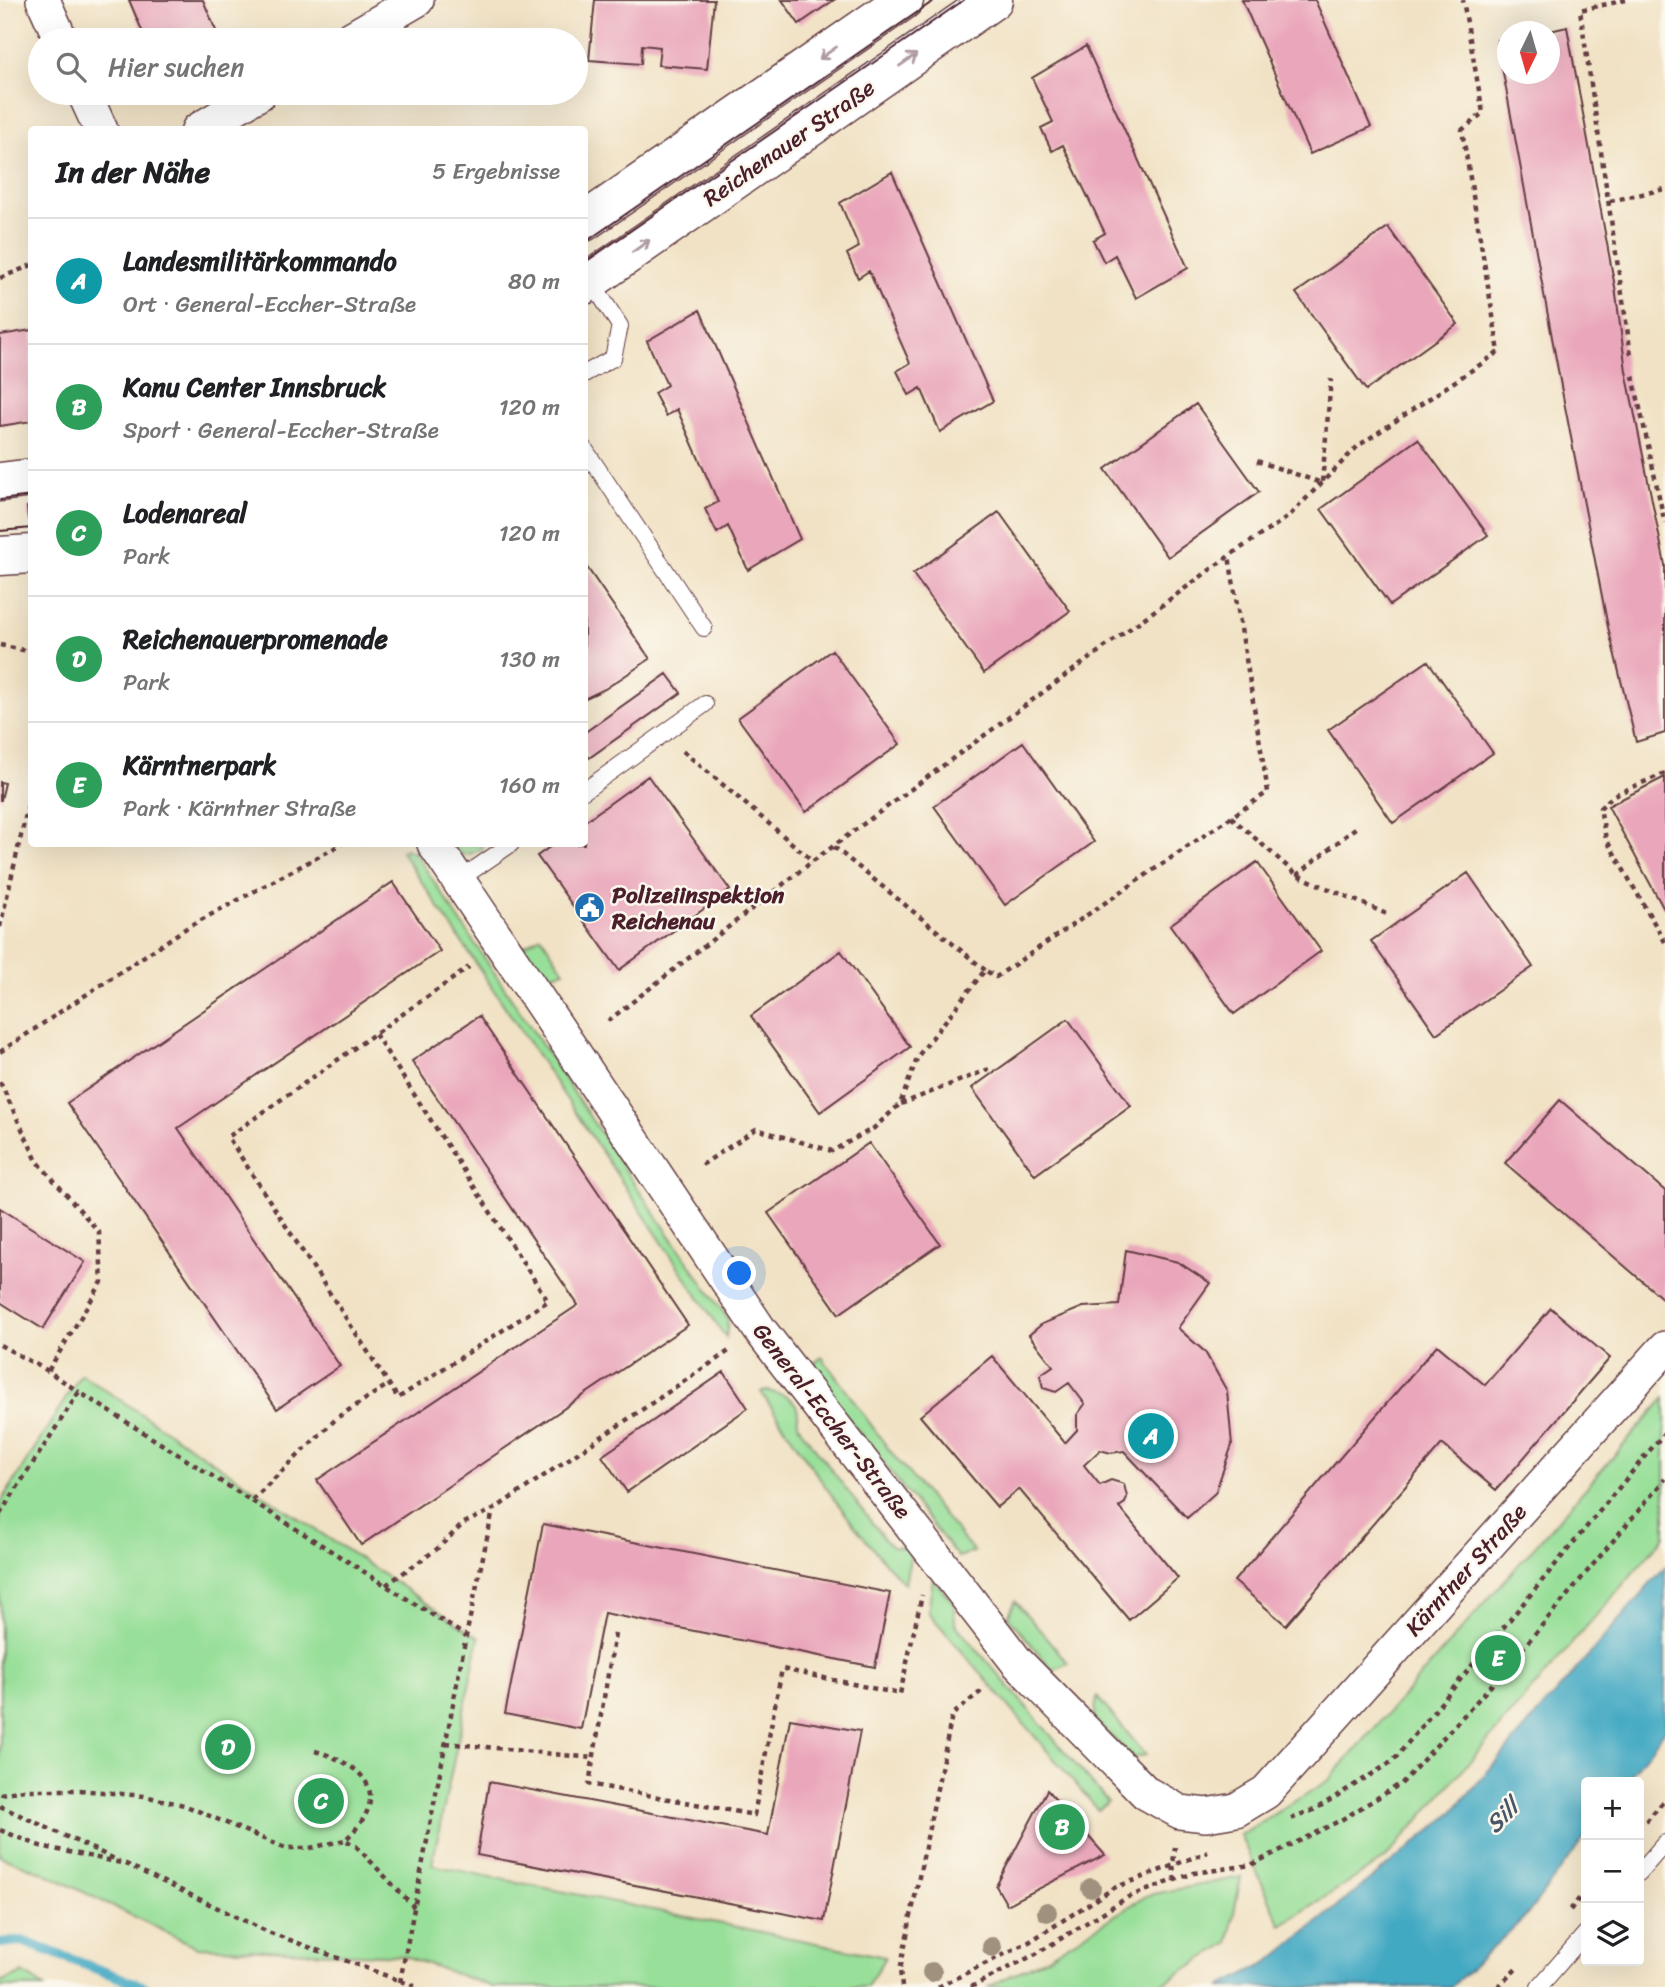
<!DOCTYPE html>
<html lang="de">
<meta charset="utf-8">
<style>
body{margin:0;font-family:Sriracha,sans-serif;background:#f6f6f6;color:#202124}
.controls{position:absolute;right:21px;bottom:21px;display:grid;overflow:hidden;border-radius:7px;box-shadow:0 7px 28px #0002}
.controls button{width:63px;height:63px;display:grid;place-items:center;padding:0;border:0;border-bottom:2px solid #e0e0e0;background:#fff;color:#202124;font:35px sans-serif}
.compass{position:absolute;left:1497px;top:21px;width:63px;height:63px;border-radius:50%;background:#fff;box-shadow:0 7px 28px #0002;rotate:185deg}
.you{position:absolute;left:740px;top:1274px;width:24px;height:24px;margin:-18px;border:5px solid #fff;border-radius:50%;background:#1a73e8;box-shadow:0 0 0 10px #1a73e833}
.badge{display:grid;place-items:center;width:46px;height:46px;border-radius:50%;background:#7c3aed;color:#fff;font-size:23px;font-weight:700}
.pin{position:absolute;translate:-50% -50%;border:4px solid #fff;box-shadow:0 2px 7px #0006}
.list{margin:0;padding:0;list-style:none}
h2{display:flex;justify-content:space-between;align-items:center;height:91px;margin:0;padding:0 28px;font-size:30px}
h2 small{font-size:23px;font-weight:400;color:#757577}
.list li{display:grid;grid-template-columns:46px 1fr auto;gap:21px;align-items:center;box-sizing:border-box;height:126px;padding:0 28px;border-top:2px solid #e0e0e0}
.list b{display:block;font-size:26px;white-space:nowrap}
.list p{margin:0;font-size:23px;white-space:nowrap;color:#757577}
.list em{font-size:23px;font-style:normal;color:#757577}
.icon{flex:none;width:38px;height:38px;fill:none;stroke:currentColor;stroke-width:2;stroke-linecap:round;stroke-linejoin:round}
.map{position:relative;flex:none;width:1665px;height:1987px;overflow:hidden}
.search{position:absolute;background:#fff;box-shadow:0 7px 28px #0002;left:28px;top:28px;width:560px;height:77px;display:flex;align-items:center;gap:18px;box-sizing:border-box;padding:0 24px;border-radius:38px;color:#757577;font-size:26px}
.panel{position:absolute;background:#fff;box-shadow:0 7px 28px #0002;left:28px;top:126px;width:560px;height:721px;border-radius:7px}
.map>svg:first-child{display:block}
</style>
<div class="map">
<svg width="1665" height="1987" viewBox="0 0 1665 1987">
<rect width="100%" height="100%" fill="#fbf7ec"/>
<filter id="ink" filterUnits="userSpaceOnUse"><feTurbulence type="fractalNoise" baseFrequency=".0143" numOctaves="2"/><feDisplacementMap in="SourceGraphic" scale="14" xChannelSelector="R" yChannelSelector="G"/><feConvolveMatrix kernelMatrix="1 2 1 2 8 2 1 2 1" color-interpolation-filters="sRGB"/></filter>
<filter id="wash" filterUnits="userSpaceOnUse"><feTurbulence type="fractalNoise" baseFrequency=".00686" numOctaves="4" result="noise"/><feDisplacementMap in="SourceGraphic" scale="28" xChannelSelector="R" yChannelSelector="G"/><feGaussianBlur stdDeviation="1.57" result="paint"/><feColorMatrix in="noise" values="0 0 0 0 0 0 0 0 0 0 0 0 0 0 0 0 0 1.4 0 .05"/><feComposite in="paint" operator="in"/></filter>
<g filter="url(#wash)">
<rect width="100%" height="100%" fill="#f1e2c5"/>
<path fill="#98df99" stroke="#717f62" stroke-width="2" d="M448,844H480L483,848C467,857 460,858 448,844Z
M405,849L415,853L631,1179L728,1319L726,1338L401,851Z
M541,936L564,971L543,976L536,974L522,947Z
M822,1357L890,1451L974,1552L958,1557L808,1368Z
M81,1374L479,1638L432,1865L885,1957L867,1987H493L405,1956L197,1947L40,1871L0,1856V1504Z
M767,1391C777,1393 794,1396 797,1408C800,1418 794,1419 802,1431L886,1541L892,1547L907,1548L911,1553L905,1584C849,1527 806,1458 761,1392Z
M1665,1398V1536L1385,1859L1281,1925L1240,1835L1329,1780Z
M933,1579L954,1603L955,1624L1108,1802L1098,1810L928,1612Z
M1015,1601L1068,1663L1053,1670L1008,1617Z
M1097,1697L1146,1755L1133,1758L1094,1719Z
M1241,1877L1228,1943L1157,1987H988L1046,1958L1148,1895Z
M23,1973L44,1987H0V1983Z"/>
<path fill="#43a9c3" stroke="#466477" stroke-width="2" d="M1665,1567V1730L1626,1782H1586V1836L1527,1915L1451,1987H1220L1270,1961L1450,1815Z"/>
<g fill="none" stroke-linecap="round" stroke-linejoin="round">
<path stroke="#43a9c3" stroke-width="10" d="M0,1943L22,1941L145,1987"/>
</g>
<g id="blocks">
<path fill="#eaa7bb" d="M129,0H203L220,40H146Z
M595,0H714L707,69L658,65L660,47L642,45L641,64L589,60Z
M782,0H834L799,24Z
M1242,0H1315L1371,127L1310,154Z
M1567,27L1615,287L1626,371L1665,565V733L1636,742L1608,627L1561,386L1497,40L1508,38V74H1550V31Z
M1086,46L1188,268L1136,298L1115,255L1104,262L1093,240L1105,233L1063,145L1052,151L1041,128L1053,122L1032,78Z
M892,172L993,401L940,432L921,388L909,395L897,371L910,363L869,271L858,278L847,254L859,247L840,203Z
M1388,227L1458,324L1366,390L1296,293Z
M700,310L800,539L748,570L728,526L717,533L705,509L718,502L677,409L666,416L654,393L667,385L647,341Z
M32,330V421L0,426V335Z
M1196,404L1259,492L1168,557L1105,469Z
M1418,439L1488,535L1390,605L1321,509Z
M32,506V518L28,519L27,507Z
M999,512L1070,611L984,673L913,574Z
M584,563L650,659L605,689L584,699Z
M832,650L900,744L806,812L738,718Z
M1428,661L1493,753L1393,823L1328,730Z
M667,674L681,693L589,758L584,751V733Z
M1023,742L1094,842L1005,905L934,806Z
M648,776L730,890L619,970L537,856L554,844H584V822Z
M1665,777V911L1608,806Z
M0,782L5,783L1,800H0Z
M1257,862L1321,951L1234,1014L1170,925Z
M1468,873L1533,967L1436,1034L1371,941Z
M393,882L440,951L178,1128L340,1366L277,1409L67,1103Z
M841,951L910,1047L820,1112L751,1016Z
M479,1016L688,1325L361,1545L317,1480L578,1305L412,1061Z
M1068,1019L1131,1106L1035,1175L972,1088Z
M1560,1100L1665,1191V1296L1663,1299L1505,1163Z
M869,1143L940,1244L839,1314L768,1213Z
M0,1208L85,1262L43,1329L0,1302Z
M1126,1250L1178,1262L1210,1283L1178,1328L1205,1352L1227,1391L1232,1445L1215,1493L1187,1518L1124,1451L1111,1453L1100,1450L1084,1465L1100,1485L1111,1480L1124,1484L1127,1497L1125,1503L1119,1507L1178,1578L1129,1620L1019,1489L997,1507L920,1416L992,1356L1065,1443L1077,1430V1415L1085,1404L1069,1383L1056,1392L1043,1388L1040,1375L1053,1366L1029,1335L1042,1324L1083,1307L1119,1305Z
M1551,1308L1610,1358L1496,1490L1442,1444L1286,1625L1234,1581L1437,1345L1485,1385Z
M724,1372L748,1408L627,1492L602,1456Z
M543,1524L890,1593L875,1667L604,1613L581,1729L505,1714Z
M790,1719L860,1731L824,1921L477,1855L489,1782L768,1835Z
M1047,1790L1105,1855L1007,1905L996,1886Z"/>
</g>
</g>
<g filter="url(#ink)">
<use href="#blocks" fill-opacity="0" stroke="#633c42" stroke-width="2"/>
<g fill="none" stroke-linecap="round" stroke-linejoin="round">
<defs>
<path id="lane" d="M584,374L613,358L620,326L591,281
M584,448L704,628
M584,791L705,704
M460,879L511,844
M1639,1873L1665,1843
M1539,1987L1586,1933"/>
<path id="street" d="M43,0L61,40
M348,40L417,0
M84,93L101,130
M198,130L260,93
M434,844L760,1330L1017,1662L1146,1793L1180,1812L1206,1815L1236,1810L1266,1792L1665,1348"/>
<path id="secondary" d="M584,222L904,0
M584,285L993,0
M0,482L32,478
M0,556L32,554"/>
</defs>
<use href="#lane" stroke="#633c42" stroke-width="18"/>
<use href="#street" stroke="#633c42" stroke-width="36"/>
<use href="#secondary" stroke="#633c42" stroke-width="41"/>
<path stroke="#633c42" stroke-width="4.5" stroke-dasharray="5 5" stroke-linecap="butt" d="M1626,0L1580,10L1631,355
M1610,201L1665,189
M0,278L32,265
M1633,376L1665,524
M1257,461L1322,483L1331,379
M0,645L32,652
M683,751L813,861
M1665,773L1614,795L1600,808L1606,839L1665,942
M1231,817L1297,875L1389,915
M834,847L985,970
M1297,875L1359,825
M0,927L32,788
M608,1021L813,861L1229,556L1288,517L1358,446L1499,352L1462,130L1483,113L1463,0
M375,1034L548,1301L398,1398L228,1137L461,973L469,967
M0,1052L188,927L342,844
M0,1082L37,1161L99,1232L102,1282L48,1371
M901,1104L989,1069
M702,1165L756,1129L832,1151L874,1128L900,1104L918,1056L985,970L996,977L1268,792L1229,556
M0,1345L48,1371L79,1392
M252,1500L338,1417L389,1384
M0,1514L79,1392L466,1636
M386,1585L437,1549L464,1523L492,1510
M615,1634L589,1784L754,1815L782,1669L900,1694L922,1595
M446,1743L593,1758
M315,1751C368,1766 392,1797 345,1840L356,1846L414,1907
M0,1794L24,1790H80L144,1796L184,1805L285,1848H310L345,1840
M0,1806L119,1861
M1291,1819L1314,1810L1393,1761L1665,1432
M1646,1821L1665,1800
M0,1830L40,1846L126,1864L268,1932L417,1987
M1175,1881L1173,1864L1175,1847
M1570,1910L1586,1890
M400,1982L466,1636L493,1510L732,1349
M902,1987L900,1970L952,1715L984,1689
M938,1987L1029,1942L1114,1888L1208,1852
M971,1987L1036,1954L1128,1897L1194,1873L1251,1865L1341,1820L1402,1783L1496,1680L1665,1479
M1498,1987L1517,1968"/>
<use href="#lane" stroke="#fff" stroke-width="16"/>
<use href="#street" stroke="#fff" stroke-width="33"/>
<use href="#secondary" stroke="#fff" stroke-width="38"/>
<path stroke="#4a1f2b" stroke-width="2" d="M584,243L935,0
M584,263L964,0
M0,500L32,496
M0,531L32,528"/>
</g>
<g fill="#a0917f">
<circle cx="1091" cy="1888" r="10"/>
<circle cx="1047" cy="1912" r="10"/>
<circle cx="992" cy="1947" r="10"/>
<circle cx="932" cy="1972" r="10"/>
</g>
<defs><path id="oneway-shaft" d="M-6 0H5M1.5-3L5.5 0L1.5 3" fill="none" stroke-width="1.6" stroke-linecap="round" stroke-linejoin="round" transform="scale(1.75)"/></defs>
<g stroke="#ae9aa0">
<use href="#oneway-shaft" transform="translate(828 53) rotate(145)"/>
<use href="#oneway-shaft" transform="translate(908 60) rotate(-35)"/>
<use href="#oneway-shaft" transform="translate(641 246) rotate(-35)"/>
</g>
</g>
<defs>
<symbol id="civic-disc" viewBox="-11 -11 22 22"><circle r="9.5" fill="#1f6fb2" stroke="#fbf7ec"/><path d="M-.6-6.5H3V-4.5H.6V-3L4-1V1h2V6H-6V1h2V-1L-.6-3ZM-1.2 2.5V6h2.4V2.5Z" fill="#fff"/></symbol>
</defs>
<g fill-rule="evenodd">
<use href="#civic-disc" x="572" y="890" width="35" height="35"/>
</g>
<g text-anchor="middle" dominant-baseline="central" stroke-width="5" stroke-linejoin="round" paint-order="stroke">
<g font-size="23" fill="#4a1f2b" stroke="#fbf7ec">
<text transform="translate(789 143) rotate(-35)">Reichenauer Straße</text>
<text transform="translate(832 1421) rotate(52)">General-Eccher-Straße</text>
<text transform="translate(1466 1570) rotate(-48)">Kärntner Straße</text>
</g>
<g font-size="23" font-weight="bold" fill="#4a1f2b" stroke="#fbf7ec" text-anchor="start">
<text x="612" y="895">Polizeiinspektion<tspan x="612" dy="26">Reichenau</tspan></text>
</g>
<g font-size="24" font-style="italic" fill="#475668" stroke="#fbf7ec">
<text transform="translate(1502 1816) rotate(-45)">Sill</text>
</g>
</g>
</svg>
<div class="controls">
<button>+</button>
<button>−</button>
<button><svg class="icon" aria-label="layers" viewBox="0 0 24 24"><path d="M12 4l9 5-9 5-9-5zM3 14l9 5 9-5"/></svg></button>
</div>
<svg class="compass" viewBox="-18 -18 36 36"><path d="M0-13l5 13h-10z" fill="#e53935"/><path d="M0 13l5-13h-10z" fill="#757577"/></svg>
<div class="you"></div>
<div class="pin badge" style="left:1151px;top:1436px;background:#0f9aa8">A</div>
<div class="pin badge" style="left:1062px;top:1827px;background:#2e9e5b">B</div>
<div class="pin badge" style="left:321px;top:1801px;background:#2e9e5b">C</div>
<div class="pin badge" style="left:228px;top:1747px;background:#2e9e5b">D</div>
<div class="pin badge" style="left:1498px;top:1658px;background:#2e9e5b">E</div>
<div class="search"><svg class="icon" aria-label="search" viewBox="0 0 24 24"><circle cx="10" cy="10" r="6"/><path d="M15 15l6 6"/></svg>Hier suchen</div>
<section class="panel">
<h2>In der Nähe<small>5 Ergebnisse</small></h2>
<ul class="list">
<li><span class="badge" style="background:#0f9aa8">A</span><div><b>Landesmilitärkommando</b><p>Ort · General-Eccher-Straße</p></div><em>80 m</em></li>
<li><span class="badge" style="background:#2e9e5b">B</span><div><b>Kanu Center Innsbruck</b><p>Sport · General-Eccher-Straße</p></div><em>120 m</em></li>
<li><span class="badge" style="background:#2e9e5b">C</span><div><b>Lodenareal</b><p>Park</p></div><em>120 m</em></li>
<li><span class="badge" style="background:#2e9e5b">D</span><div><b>Reichenauerpromenade</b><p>Park</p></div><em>130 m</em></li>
<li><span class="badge" style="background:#2e9e5b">E</span><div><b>Kärntnerpark</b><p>Park · Kärntner Straße</p></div><em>160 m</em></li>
</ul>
</section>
</div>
